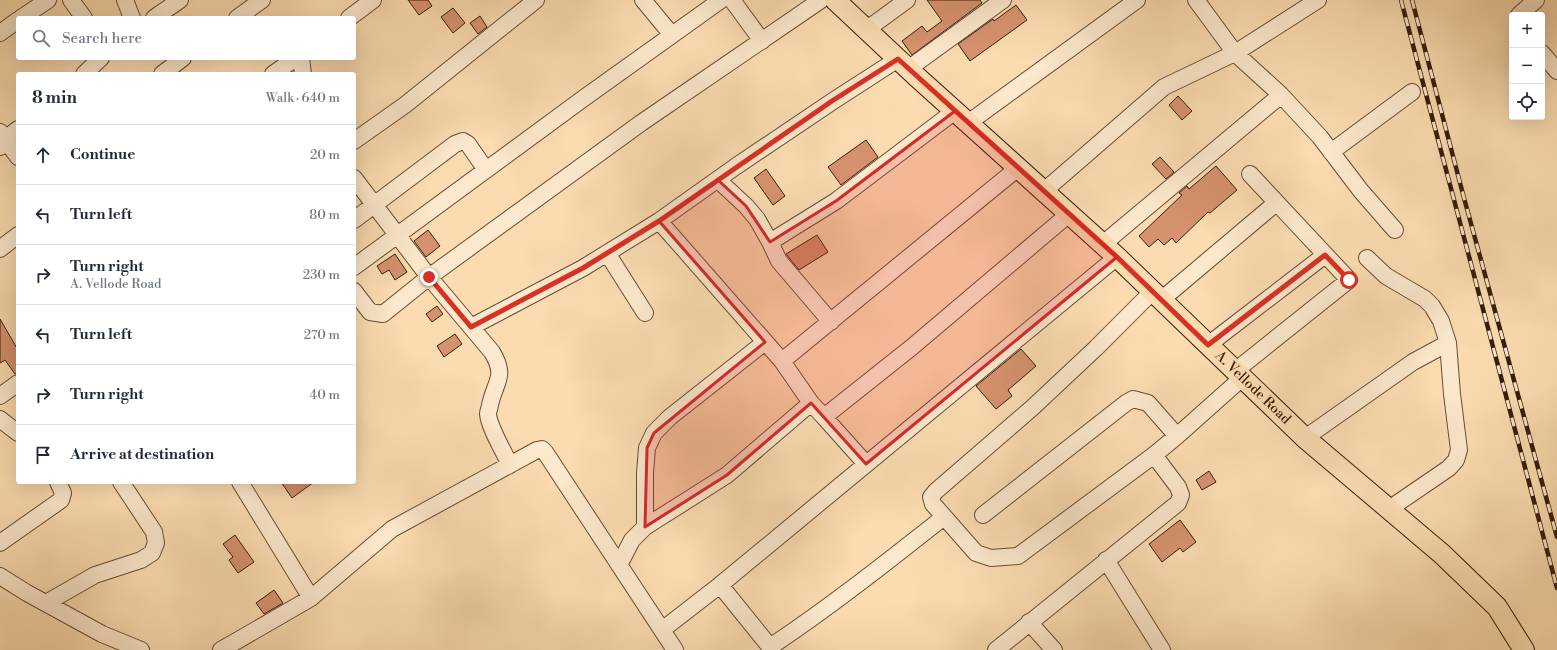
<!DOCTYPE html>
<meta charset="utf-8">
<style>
body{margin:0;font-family:"Libre Bodoni",serif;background:#f6f6f7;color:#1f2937}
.controls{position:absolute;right:12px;top:12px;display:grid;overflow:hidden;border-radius:4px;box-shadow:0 4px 16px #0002}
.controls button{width:36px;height:36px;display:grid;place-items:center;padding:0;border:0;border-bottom:1px solid #e0e1e3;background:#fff;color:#1f2937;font:20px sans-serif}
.stop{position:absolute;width:12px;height:12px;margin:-9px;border:3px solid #d93025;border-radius:50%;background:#fff}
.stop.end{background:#d93025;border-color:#fff;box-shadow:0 1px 4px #0008}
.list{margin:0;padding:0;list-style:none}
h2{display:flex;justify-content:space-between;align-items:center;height:52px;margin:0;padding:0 16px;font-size:17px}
h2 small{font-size:13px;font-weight:400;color:#747a83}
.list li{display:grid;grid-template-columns:26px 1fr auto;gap:12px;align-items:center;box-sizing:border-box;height:60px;padding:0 16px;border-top:1px solid #e0e1e3}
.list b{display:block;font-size:15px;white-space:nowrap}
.list p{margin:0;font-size:13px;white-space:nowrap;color:#747a83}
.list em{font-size:13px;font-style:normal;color:#747a83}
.icon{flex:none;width:22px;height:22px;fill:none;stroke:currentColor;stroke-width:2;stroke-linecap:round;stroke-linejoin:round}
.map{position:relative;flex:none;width:1557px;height:650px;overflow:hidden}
.search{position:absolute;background:#fff;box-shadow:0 4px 16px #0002;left:16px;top:16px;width:340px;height:44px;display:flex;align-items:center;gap:10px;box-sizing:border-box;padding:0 14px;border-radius:4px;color:#747a83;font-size:15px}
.panel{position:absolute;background:#fff;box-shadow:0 4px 16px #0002;left:16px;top:72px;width:340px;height:412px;border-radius:4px}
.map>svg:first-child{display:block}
</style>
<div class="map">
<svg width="1557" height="650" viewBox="0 0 1557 650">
<rect width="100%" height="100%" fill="#fbdcb1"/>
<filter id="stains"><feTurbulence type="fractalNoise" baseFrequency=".005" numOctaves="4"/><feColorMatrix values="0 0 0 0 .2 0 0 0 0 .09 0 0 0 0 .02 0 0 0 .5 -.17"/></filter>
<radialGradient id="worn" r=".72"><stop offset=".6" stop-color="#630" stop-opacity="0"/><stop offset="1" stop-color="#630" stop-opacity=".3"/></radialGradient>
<path fill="#d6926f" stroke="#371c0a" d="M408,0H428L432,6L419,15Z
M927,0H980L982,3L912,55L902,41L922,26L927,32L942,21Z
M1016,5L1027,20L970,61L958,44L993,19L994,21Z
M453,8L465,23L453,33L441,17Z
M480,16L487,27L478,34L470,23Z
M1178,96L1192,111L1182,120L1169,105Z
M866,140L878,157L841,185L828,167Z
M1160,157L1174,172L1166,179L1152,164Z
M1216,166L1237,190L1210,213L1208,212L1176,243L1172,238L1164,245L1158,239L1149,247L1139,236L1182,195L1179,193L1187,186L1189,189Z
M766,169L785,196L773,205L754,178Z
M428,230L440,246L426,257L414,241Z
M817,235L828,252L799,270L786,254Z
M395,254L407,272L395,280L389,270L382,274L377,266Z
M437,306L443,314L432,322L426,314Z
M0,319L18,350V374H15L5,360L0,363Z
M455,334L462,344L444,357L437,346Z
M1021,349L1036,366L1008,390L1012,396L996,409L976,386Z
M1209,471L1216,482L1202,490L1196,480Z
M281,482H314L292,498Z
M1180,520L1196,542L1183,552L1180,548L1162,562L1149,544Z
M235,535L254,562L238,573L229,560L233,557L223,544Z
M274,590L283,603L264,614L256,603Z"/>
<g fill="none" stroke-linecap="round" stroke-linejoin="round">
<defs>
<path id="minor" d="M71,0L84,18
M125,0L132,18
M643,0L672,35
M732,0L762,41
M1196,0L1235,53L1281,95L1320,137L1361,191L1395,230
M1519,15L1536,0
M21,18L48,0
M154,18L180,0
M237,18L262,0
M349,18L373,0
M866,30L907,0
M0,33L18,20
M1542,53L1557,71
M301,58L303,74
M908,69L1003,0
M84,74L101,58
M162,74L183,58
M273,74L296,58
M968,123L1137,0
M0,132L5,139L18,129
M354,141L405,105L536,0
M0,147L5,139L18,157
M1331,152L1412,92
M354,178L429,277L492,352C507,377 495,381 490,405C490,407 488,411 488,414C489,427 504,452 510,465
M718,180L746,206L757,219L770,242L836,201L955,111
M1044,191L1164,87L1235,53L1318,0
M354,220L455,144L463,141L468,144L486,170
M659,221L782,361L811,403
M770,242L779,261L831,322
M1103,244L1281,95
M0,249L18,235
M607,253L645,313
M1367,258L1386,276L1425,299L1432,306L1441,321L1448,343L1452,394L1459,450L1456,460L1449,468L1389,509
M354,267L584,98L721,0
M354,291L370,312L383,314L429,277L641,123L821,0
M1153,291L1096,348L1032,408L936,491L931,497L933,504L976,553L991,558L1018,556L1154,455L1177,436L1242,378
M1161,300L1276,203
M471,327L583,268L659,221L735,167L833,101L898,59
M1208,345L1325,255
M782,361L1018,168
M1235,371L1349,280L1250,174
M0,396L18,383
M824,417L866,464
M0,419L18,433
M1305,438L1413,362L1448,343
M240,482L311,598
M983,515L1126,403L1133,399L1148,403L1177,436
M645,527V473L647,448L654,433L670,417L765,342
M0,543L61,500L63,493L58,482
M1106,560L1162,650
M619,565L632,540L645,527L727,475L811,403L824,417L912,347L1069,214
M0,576L27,593L102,634L141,650
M720,585L770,647
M46,603L95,575L141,560L152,553L156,543L154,532L121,482
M1029,622L1054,650
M662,630L720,585L1117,257
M221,650L311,598L392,529L537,450L542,449L545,452L675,650
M771,650L770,647C830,607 887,562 944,517
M996,650L1178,503L1181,495L1178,487L1154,455"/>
<g id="major">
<path id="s1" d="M835,0L917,77L1117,257L1305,438L1442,554L1497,607L1524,650"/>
</g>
</defs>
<use href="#minor" stroke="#684c34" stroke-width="18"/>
<use href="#major" stroke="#371c0a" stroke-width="22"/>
<use href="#minor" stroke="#fce8cc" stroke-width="16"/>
<use href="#major" stroke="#fbdcb1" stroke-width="20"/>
<defs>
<path id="rail" d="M1401,0L1557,588
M1412,0L1464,198L1557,537"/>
</defs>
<use href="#rail" stroke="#371c0a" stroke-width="4.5"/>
<use href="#rail" stroke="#fce8cc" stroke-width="3" stroke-dasharray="9" stroke-linecap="butt"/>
</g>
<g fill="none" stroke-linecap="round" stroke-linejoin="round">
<path stroke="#d93025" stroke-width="5" d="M429,277L471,327L583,268L659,221L832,101L898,59L1117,257L1208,345L1325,255L1349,280"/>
</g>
<path fill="#d62828" fill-opacity="0.2" stroke="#d62828" stroke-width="3" stroke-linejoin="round" d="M955,111L1117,257L866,464L811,403L727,475L645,527L647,448L654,433L765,342L659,221L718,180L746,206L770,242L836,201Z"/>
<g text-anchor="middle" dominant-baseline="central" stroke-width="3.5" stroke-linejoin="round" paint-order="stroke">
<g font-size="14" fill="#371c0a" stroke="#fce8cc">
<text stroke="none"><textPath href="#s1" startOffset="570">A. Vellode Road</textPath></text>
</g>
</g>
<rect width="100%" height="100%" filter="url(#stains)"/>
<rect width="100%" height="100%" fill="url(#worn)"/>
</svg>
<div class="controls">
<button>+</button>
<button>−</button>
<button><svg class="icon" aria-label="locate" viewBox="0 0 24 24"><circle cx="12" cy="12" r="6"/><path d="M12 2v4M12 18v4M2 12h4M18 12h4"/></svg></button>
</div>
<div class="stop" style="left:1349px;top:280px"></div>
<div class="stop end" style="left:429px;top:277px"></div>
<div class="search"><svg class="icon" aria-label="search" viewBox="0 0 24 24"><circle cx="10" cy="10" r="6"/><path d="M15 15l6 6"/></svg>Search here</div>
<section class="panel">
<h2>8 min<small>Walk · 640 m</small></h2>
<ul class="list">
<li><svg class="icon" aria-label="ahead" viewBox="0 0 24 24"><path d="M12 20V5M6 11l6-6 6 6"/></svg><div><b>Continue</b></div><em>20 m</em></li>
<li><svg class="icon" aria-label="left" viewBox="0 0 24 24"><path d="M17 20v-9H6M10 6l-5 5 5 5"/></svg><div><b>Turn left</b></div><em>80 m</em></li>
<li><svg class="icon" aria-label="right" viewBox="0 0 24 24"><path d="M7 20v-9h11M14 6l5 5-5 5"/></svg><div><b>Turn right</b><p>A. Vellode Road</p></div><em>230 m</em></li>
<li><svg class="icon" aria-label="left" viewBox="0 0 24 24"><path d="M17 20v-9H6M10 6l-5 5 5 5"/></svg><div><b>Turn left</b></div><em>270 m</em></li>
<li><svg class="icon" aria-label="right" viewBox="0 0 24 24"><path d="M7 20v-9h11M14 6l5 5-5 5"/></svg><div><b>Turn right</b></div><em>40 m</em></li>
<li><svg class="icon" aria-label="arrive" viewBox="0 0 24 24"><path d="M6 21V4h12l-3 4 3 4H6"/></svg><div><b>Arrive at destination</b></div></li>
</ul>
</section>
</div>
